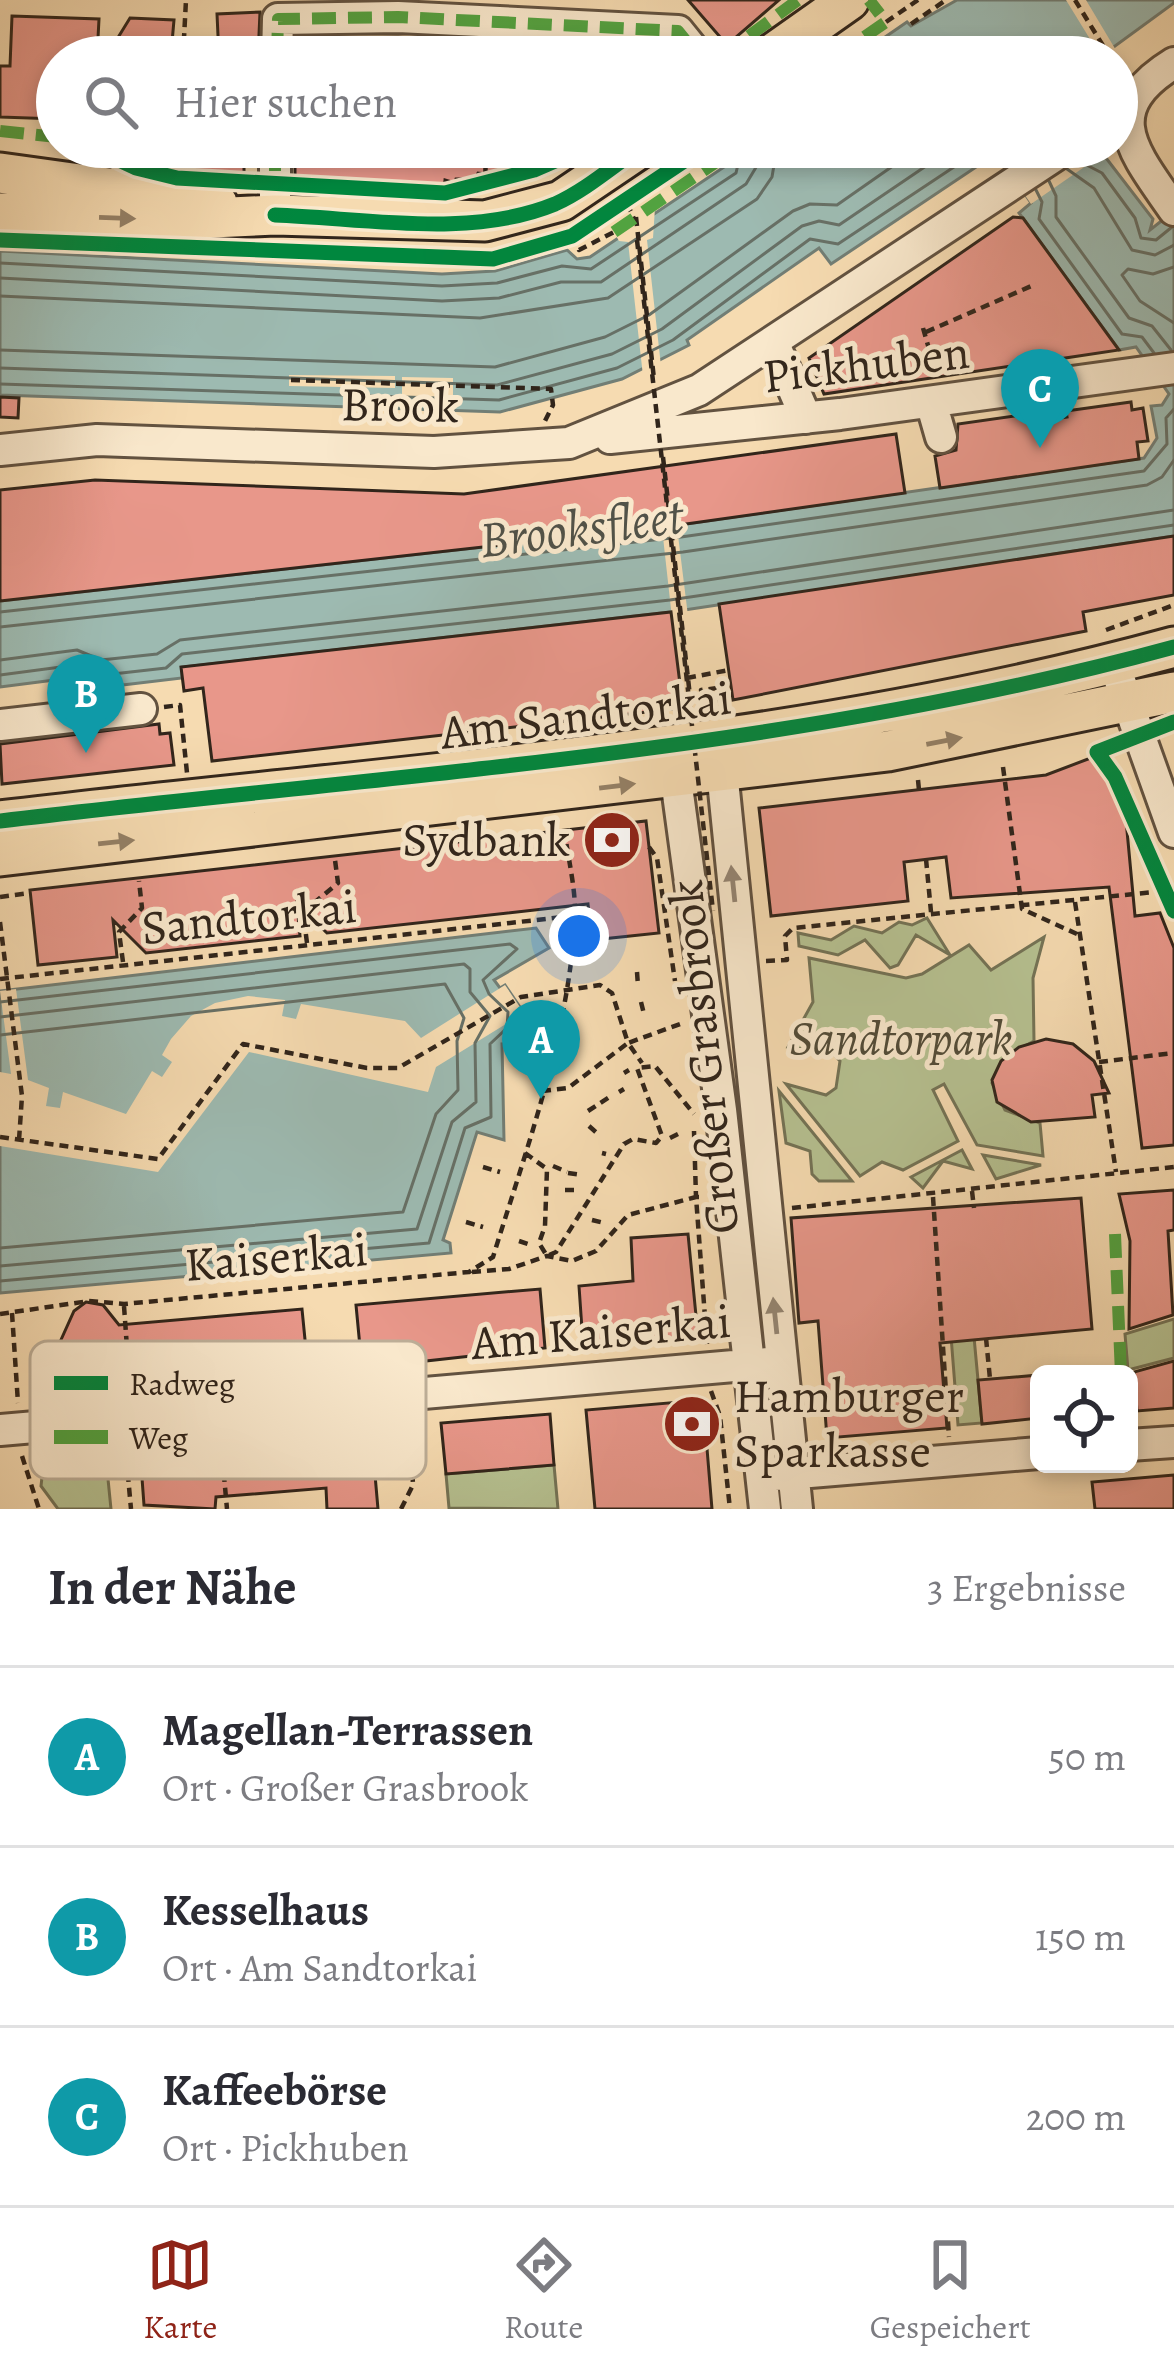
<!DOCTYPE html>
<html lang="de">
<meta charset="utf-8">
<style>
body{margin:0;font-family:Alegreya,serif;background:#f2f2f3;color:#2b2b33}
.controls{position:absolute;right:36px;bottom:36px;display:grid;overflow:hidden;border-radius:18px;box-shadow:0 6px 18px #0003}
.controls button{width:108px;height:108px;display:grid;place-items:center;padding:0;border:0;border-bottom:3px solid #e1e1e2;background:#fff;color:#2b2b33;font:60px sans-serif}
.you{position:absolute;left:579px;top:936px;width:42px;height:42px;margin:-30px;border:9px solid #fff;border-radius:50%;background:#1a73e8;box-shadow:0 0 0 18px #1a73e833}
.badge{display:grid;place-items:center;width:78px;height:78px;border-radius:50%;background:#8f2418;color:#fff;font-size:39px;font-weight:700}
.pin{position:absolute;translate:-50% -99px;filter:drop-shadow(0 3px 6px #0008)}
.pin::after{content:'';position:absolute;top:63px;width:42px;height:36px;background:inherit;clip-path:polygon(0 0,100% 0,50% 100%)}
.list{margin:0;padding:0;list-style:none}
h2{display:flex;justify-content:space-between;align-items:center;height:156px;margin:0;padding:0 48px;font-size:51px}
h2 small{font-size:39px;font-weight:400;color:#7c7c81}
.list li{display:grid;grid-template-columns:78px 1fr auto;gap:36px;align-items:center;box-sizing:border-box;height:180px;padding:0 48px;border-top:3px solid #e1e1e2}
.list b{display:block;font-size:45px;white-space:nowrap}
.list p{margin:0;font-size:39px;white-space:nowrap;color:#7c7c81}
.list em{font-size:39px;font-style:normal;color:#7c7c81}
.icon{flex:none;width:66px;height:66px;fill:none;stroke:currentColor;stroke-width:2;stroke-linecap:round;stroke-linejoin:round}
.map{position:relative;flex:none;width:1174px;height:1509px;overflow:hidden}
.search{position:absolute;background:#fff;box-shadow:0 6px 18px #0003;left:36px;right:36px;top:36px;height:132px;display:flex;align-items:center;gap:30px;box-sizing:border-box;padding:0 42px;border-radius:66px;color:#7c7c81;font-size:45px}
.sheet{height:696px;background:#fff}
nav{display:flex;justify-content:space-around;align-items:center;box-sizing:border-box;height:168px;border-top:3px solid #e1e1e2;background:#fff;font-size:33px;color:#7c7c81}
nav a{display:grid;justify-items:center;gap:6px}
nav .on{color:#8f2418}
.map>svg:first-child{display:block}
</style>
<div class="map">
<svg width="1174" height="1509" viewBox="0 0 1174 1509">
<rect width="100%" height="100%" fill="#f6dbb1"/>
<filter id="stains"><feTurbulence type="fractalNoise" baseFrequency=".00167" numOctaves="4"/><feColorMatrix values="0 0 0 0 .2 0 0 0 0 .09 0 0 0 0 .02 0 0 0 .5 -.17"/></filter>
<radialGradient id="worn" r=".72"><stop offset=".6" stop-color="#630" stop-opacity="0"/><stop offset="1" stop-color="#630" stop-opacity=".3"/></radialGradient>
<path fill="#b6c191" stroke="#747356" stroke-width="3" d="M927,918L950,955L916,935L898,965L890,968L865,940L838,955L799,946L798,933L831,940L854,926L882,933L899,922L912,925Z
M1044,937L1033,978L1034,1041L1004,1057L992,1083L1005,1110L1040,1123L1043,1156L977,1145L944,1084L933,1090L958,1141L903,1170L882,1162L860,1176L786,1084L826,1095L836,1088L840,1061L832,1053L788,1047L813,1002L809,958L906,978L922,974L969,945L991,970Z
M779,1091L852,1181H819L812,1174L810,1151L786,1143Z
M962,1150L972,1169L943,1161L923,1188L911,1177Z
M983,1155L1041,1165L996,1179Z
M962,1208L982,1423L958,1425L941,1209Z
M1174,1319V1358L1128,1370L1125,1334Z
M89,1458L107,1469L111,1509H58L41,1486L42,1477Z
M554,1465L558,1509L449,1508L446,1474Z"/>
<path fill="#9dbab1" stroke="#727e75" stroke-width="3" d="M957,0H1174V3L1100,57H856L907,22L911,26Z
M729,147H1084L1093,160L1103,154L1153,219L1150,230L1174,211V536L671,612L182,667V678L80,690L78,677L0,687V601L679,525L1144,458L1157,438L1151,406L1162,405L1169,394L1136,347L1119,350L1019,213L1031,203L997,153L831,264L819,248L687,340L689,345L622,379L500,412L0,395V251L442,274L495,271L567,250L577,259L590,257L730,163Z
M536,928L549,948L494,980L500,988L505,985L524,1013L518,1018L533,1042L502,1044L504,1140L477,1132L443,1240L450,1243L451,1253L0,1293V991Z"/>
<path fill="#f6dbb1" d="M1066,0H1086L1117,52L1101,57Z
M1024,147H1084L1093,161L1031,204L1002,162Z
M655,208L653,238L647,240L661,366L643,376L628,242L619,241L615,234Z
M289,375L395,376V388L289,386Z
M402,377L453,378V398L402,397Z
M661,519H676L688,616L672,618Z
M505,985L524,1013L436,1067L428,1092L249,1052L158,1172L0,1146V1072L11,1074L0,991L16,989L28,1080L49,1088L46,1106L60,1108L63,1092L126,1114L152,1071L162,1077L172,1062L162,1055L171,1039L191,1016L215,1003L248,996L285,1000L282,1016L296,1019L301,1004L405,1021L421,1038Z"/>
<g fill="none" stroke-linecap="round" stroke-linejoin="round">
<path stroke="#677066" stroke-width="3" d="M1079,161L1102,173L1135,218L1141,238L1156,240L1172,227
M1067,169L1094,188L1132,250L1155,255L1174,245
M1049,181L1056,196V217L1129,318L1152,326L1171,350
M1036,190L1042,202L1039,219L1122,334L1142,337L1154,353
M0,263L442,286L497,283L562,266L591,269L736,173L742,147
M1174,267L1153,274L1128,269L1122,275L1140,301L1174,323
M0,278L442,301L499,298L561,282H601L746,184L758,164V147
M0,296L480,318L608,298L757,199L772,177L777,147
M0,350L495,367L605,337L649,315L793,211L810,204L837,205L920,147
M0,368L497,385L612,354L662,329L802,226L819,221L839,225L954,147
M0,384L499,400L617,368L673,340L810,239L838,244L984,147
M0,612L681,537L1144,471L1167,444L1166,418L1174,409
M0,627L683,552L1147,485L1162,477L1174,460
M0,660L77,650L101,660L157,654L180,640L668,586L1174,510
M0,675L76,665L95,676L166,668L182,654L670,600L1174,525
M0,1002L510,944L517,949L483,980L489,994L508,1012L507,1028L490,1044L491,1117L465,1128L429,1243L0,1281
M0,1017L464,964L470,969V992L490,1016L475,1043L476,1102L452,1122L417,1229L0,1266
M0,1035L445,984L464,1018L457,1041L458,1090L436,1114L403,1212L0,1248"/>
</g>
<path fill="#e8978a" stroke="#31251b" stroke-width="3" d="M688,0H779L727,45Z
M260,12L258,57H219L217,14Z
M12,16L99,19L97,57H57V119L0,117V66H10Z
M130,18L174,20L171,54L106,57Z
M398,37L492,41L493,57H297V38Z
M590,46L668,50L674,57H583Z
M157,147H249V165H244V174L170,172L157,168Z
M295,147H517V167H499L496,175L478,173L475,179H456L455,183L445,180L444,189L346,186V181L295,176Z
M1013,217L1023,218L1119,350L824,394L809,358Z
M0,397L19,398L18,418L0,417Z
M1131,402L1132,410L1143,408L1148,441L1137,442L1139,459L940,488L935,456L956,450L958,424L1029,414L1030,423L1067,417L1066,411Z
M896,434L905,493L679,525L0,601V490L95,480L464,494Z
M1174,536V595L1083,612L1086,631L733,700L719,604Z
M671,612L683,708L212,761L203,688L184,691L181,667Z
M159,724L160,734L170,733L174,765L2,784L0,744Z
M1096,756L1126,820L1135,916L1160,913L1174,948V1145L1142,1148L1109,887L951,898L946,857L904,862L908,901L771,916L759,808L1046,775Z
M646,821L659,933L592,940L588,904L327,933L297,904L300,936L146,953L113,920L117,957L38,965L30,890Z
M1046,1039L1073,1044L1094,1061L1109,1093L1092,1095L1095,1117L1031,1122L997,1102L992,1080L1001,1061L1019,1047Z
M1174,1190V1230L1168,1231L1173,1315L1129,1329L1130,1241L1119,1194Z
M1081,1198L1092,1329L940,1343L947,1428L827,1438L818,1321L799,1323L791,1218Z
M688,1234L698,1336L583,1344L579,1286L633,1281L631,1238Z
M540,1289L545,1348L362,1368L356,1305Z
M86,1302L103,1305L119,1325L302,1309L308,1370L111,1387L104,1401L71,1404L59,1382L60,1342L74,1311Z
M1174,1361V1408L1137,1411L1134,1372Z
M1039,1375V1418L982,1424L978,1380Z
M703,1400L712,1509H595L586,1410Z
M550,1414L554,1465L446,1474L441,1423Z
M371,1429L378,1509H327L326,1488L216,1497L215,1509L144,1505L140,1451Z
M1174,1475V1509H1095L1092,1482Z"/>
<g fill="none" stroke-linecap="round" stroke-linejoin="round">
<defs>
<path id="minor" d="M277,57L278,19L398,17L678,31L699,57
M1174,63C1096,111 1134,152 1174,210
M275,147V215
M774,344L806,418
M931,402L941,437
M610,438L840,414L1174,368
M0,450L97,440L434,452L569,443L699,390L1068,147
M1114,664L1174,832
M0,725L141,709
M720,751L797,1509
M673,757L721,1110L765,1509
M0,1430L780,1362
M1129,1445L1174,1442
M774,1475L1039,1453"/>
<path id="major" d="M768,57L849,0
M0,173L217,203
M0,213L169,220L275,215L485,221L561,201L641,147
M0,821C393,774 791,752 1174,647
M0,856L888,751L1174,692"/>
</defs>
<use href="#minor" stroke="#625240" stroke-width="36"/>
<use href="#major" stroke="#31251b" stroke-width="45"/>
<path stroke="#31251b" stroke-width="4.5" stroke-dasharray="9 6" stroke-linecap="butt" d="M1075,0L1110,57
M886,22L918,0
M911,24L946,0
M183,57L186,0
M485,189L486,147
M627,203L634,219
M636,217L654,379
M572,236L579,250L614,232
M923,328L929,349
M926,332L1036,284
M291,380L551,389L553,405L545,421
M663,457L692,714
M1106,630L1174,605
M703,700L710,698L702,697L701,690L718,688L720,705
M164,707L180,705L187,773
M1003,767L1022,909L1077,934
M918,780L919,790
M649,847L657,858L675,981
M926,859L931,912
M0,897L30,893
M1075,902L1116,1172
M0,922L22,1096L19,1140
M307,943L303,912L338,883L335,860
M766,961L787,960L785,936L793,928L1174,890
M123,962L119,932L142,908L139,881
M637,972L638,986
M0,979L573,916
M641,1002L644,1014
M1099,1062L1174,1053
M624,1073L629,1070
M542,1091L568,1088L628,1043L642,1063
M619,1092L624,1089
M588,1111L611,1096
M589,1126L598,1134
M694,1131L696,1197H703
M0,1137L158,1159L243,1044L367,1068H398L521,997L600,985L612,993L628,1043L680,1024
M670,1138L678,1134
M525,1153L547,1169L545,1226L539,1243L547,1256L556,1252L624,1144L633,1139L656,1143L662,1136L637,1068L655,1066L694,1114
M602,1153L606,1154
M553,1166L567,1172
M483,1167L500,1172
M568,1173L582,1175
M565,1190H579
M972,1191L974,1208
M933,1197L949,1437
M792,1208L1174,1167
M592,1220L604,1223
M466,1222L483,1227
M519,1241L531,1245
M472,1272L509,1269L547,1256L572,1261L596,1251L628,1215L696,1197L707,1344
M124,1306L130,1390
M12,1313L18,1403
M0,1314L89,1301L124,1304L469,1272L493,1257C527,1147 569,1033 575,918C576,891 569,862 565,835
M986,1338L990,1379
M711,1391L720,1416L730,1509
M125,1443L131,1509
M221,1443L227,1509
M22,1456L39,1509
M401,1509L413,1485L410,1425"/>
<use href="#minor" stroke="#f9e8cc" stroke-width="30"/>
<use href="#major" stroke="#f6dbb1" stroke-width="39"/>
<path stroke="#31251b" stroke-width="4.5" stroke-dasharray="9 6" stroke-linecap="butt" d="M637,240L713,911
M687,678L729,670
M689,701L703,700"/>
<path stroke="#52a340" stroke-width="12" stroke-dasharray="24 12" stroke-linecap="butt" d="M277,57L278,19L398,17L678,31L699,57
M720,57L798,0
M835,57L886,22L869,0
M0,131L57,137
M275,147V191
M614,232L722,158L721,147
M1115,1234L1121,1374"/>
<defs>
<path id="cycleway" d="M91,147L136,168L177,178L445,193L534,170L587,147
M275,215C364,218 470,239 555,204C586,190 613,166 641,147
M0,240L493,259L572,236L705,147
M1174,722L1097,752L1115,777L1174,911
M0,821C393,774 791,752 1174,647"/>
</defs>
<use href="#cycleway" stroke="#f9e8cc" stroke-width="22"/>
<use href="#cycleway" stroke="#00873e" stroke-width="15"/>
</g>
<defs><path id="oneway-solid" d="M-6-.8H1V-3.2L6.5 0L1 3.2V.8H-6Z" transform="scale(3)"/></defs>
<g fill="#948066">
<use href="#oneway-solid" transform="translate(117 218) rotate(2)"/>
<use href="#oneway-solid" transform="translate(944 741) rotate(-11)"/>
<use href="#oneway-solid" transform="translate(617 786) rotate(-7)"/>
<use href="#oneway-solid" transform="translate(116 842) rotate(-6)"/>
</g>
<g fill="#958674">
<use href="#oneway-solid" transform="translate(733 884) rotate(-96)"/>
<use href="#oneway-solid" transform="translate(775 1316) rotate(-96)"/>
</g>
<defs>
<symbol id="bank-disc" viewBox="-11 -11 22 22"><circle r="9.5" fill="#8f2418" stroke="#f9e8cc"/><path d="M-6-4H6V4H-6ZM0-2.3a2.3 2.3 0 1 0 0 4.6a2.3 2.3 0 1 0 0-4.6Z" fill="#fff"/></symbol>
</defs>
<g fill-rule="evenodd">
<use href="#bank-disc" x="579" y="807" width="66" height="66"/>
<use href="#bank-disc" x="659" y="1391" width="66" height="66"/>
</g>
<g text-anchor="middle" dominant-baseline="central" stroke-width="10" stroke-linejoin="round" paint-order="stroke">
<g font-size="48" fill="#31251b" stroke="#f9e8cc">
<text transform="translate(866 364) rotate(-7)">Pickhuben</text>
<text transform="translate(400 405) rotate(1)">Brook</text>
<text transform="translate(586 715) rotate(-7)">Am Sandtorkai</text>
<text transform="translate(249 917) rotate(-6)">Sandtorkai</text>
<text transform="translate(704 1057) rotate(-96)">Großer Grasbrook</text>
<text transform="translate(276 1257) rotate(-5)">Kaiserkai</text>
<text transform="translate(601 1332) rotate(-5)">Am Kaiserkai</text>
</g>
<g font-size="48" fill="#31251b" stroke="#f9e8cc" text-anchor="end">
<text x="570" y="840">Sydbank</text>
<text x="734" y="1396" text-anchor="start">Hamburger<tspan x="734" dy="55">Sparkasse</tspan></text>
</g>
<g font-size="48" font-style="italic" fill="#524c38" stroke="#f9e8cc">
<text x="901" y="1038">Sandtorpark</text>
</g>
<g font-size="51" font-style="italic" fill="#515248" stroke="#f9e8cc">
<text transform="translate(581 528) rotate(-7)">Brooksfleet</text>
</g>
</g>
<rect x="30" y="1341" width="396" height="138" rx="18" fill="#f9e8cc" stroke="#bdae97" stroke-width="3"/>
<rect x="54" y="1376" width="54" height="14" fill="#00873e"/>
<rect x="54" y="1430" width="54" height="14" fill="#52a340"/>
<g font-size="33" fill="#31251b">
<text x="129" y="1395">Radweg</text>
<text x="129" y="1449">Weg</text>
</g>
<rect width="100%" height="100%" filter="url(#stains)"/>
<rect width="100%" height="100%" fill="url(#worn)"/>
</svg>
<div class="controls">
<button><svg class="icon" aria-label="locate" viewBox="0 0 24 24"><circle cx="12" cy="12" r="6"/><path d="M12 2v4M12 18v4M2 12h4M18 12h4"/></svg></button>
</div>
<div class="you"></div>
<div class="pin badge" style="left:541px;top:1099px;background:#0f9aa8">A</div>
<div class="pin badge" style="left:86px;top:753px;background:#0f9aa8">B</div>
<div class="pin badge" style="left:1040px;top:448px;background:#0f9aa8">C</div>
<div class="search"><svg class="icon" aria-label="search" viewBox="0 0 24 24"><circle cx="10" cy="10" r="6"/><path d="M15 15l6 6"/></svg>Hier suchen</div>
</div>
<section class="sheet">
<h2>In der Nähe<small>3 Ergebnisse</small></h2>
<ul class="list">
<li><span class="badge" style="background:#0f9aa8">A</span><div><b>Magellan-Terrassen</b><p>Ort · Großer Grasbrook</p></div><em>50 m</em></li>
<li><span class="badge" style="background:#0f9aa8">B</span><div><b>Kesselhaus</b><p>Ort · Am Sandtorkai</p></div><em>150 m</em></li>
<li><span class="badge" style="background:#0f9aa8">C</span><div><b>Kaffeebörse</b><p>Ort · Pickhuben</p></div><em>200 m</em></li>
</ul>
</section>
<nav>
<a class="on"><svg class="icon" aria-label="map" viewBox="0 0 24 24"><path d="M3 6l6-2 6 2 6-2v14l-6 2-6-2-6 2zM9 4v14M15 6v14"/></svg>Karte</a>
<a><svg class="icon" aria-label="directions" viewBox="0 0 24 24"><path d="M12 3l9 9-9 9-9-9zM9 14v-3h6M13 9l2 2-2 2"/></svg>Route</a>
<a><svg class="icon" aria-label="saved" viewBox="0 0 24 24"><path d="M7 4h10v16l-5-4-5 4z"/></svg>Gespeichert</a>
</nav>
